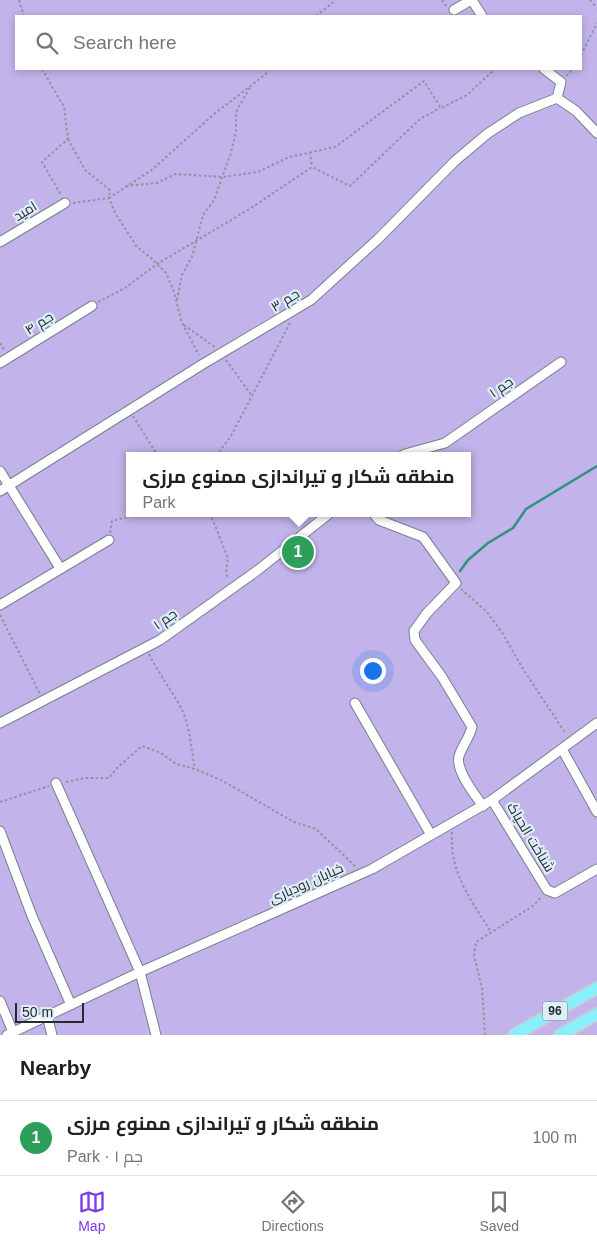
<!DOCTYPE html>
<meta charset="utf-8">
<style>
body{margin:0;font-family:Helvetica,Cairo,sans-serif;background:#f2f2f2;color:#202124}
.scale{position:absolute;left:15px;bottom:12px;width:69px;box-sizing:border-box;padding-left:5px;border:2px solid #242a2e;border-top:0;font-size:14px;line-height:18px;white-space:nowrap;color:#242a2e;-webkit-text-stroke:4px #deeef8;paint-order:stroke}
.you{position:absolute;left:372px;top:670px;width:18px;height:18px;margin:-12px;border:4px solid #fff;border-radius:50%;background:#1a73e8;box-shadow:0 0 0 8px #1a73e833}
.badge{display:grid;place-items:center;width:32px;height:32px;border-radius:50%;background:#7c3aed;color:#fff;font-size:16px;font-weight:700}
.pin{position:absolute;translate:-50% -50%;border:2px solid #fff;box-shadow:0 1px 5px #0006}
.popup{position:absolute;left:126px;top:452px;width:345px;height:65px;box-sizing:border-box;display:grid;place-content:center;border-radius:0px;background:#fff;filter:drop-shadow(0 1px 4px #0005);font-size:16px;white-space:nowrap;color:#757577}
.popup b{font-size:19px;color:#202124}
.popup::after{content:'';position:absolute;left:50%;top:100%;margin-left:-10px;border:10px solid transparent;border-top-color:#fff}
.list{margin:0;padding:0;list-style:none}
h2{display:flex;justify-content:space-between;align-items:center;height:65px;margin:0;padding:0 20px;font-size:21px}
h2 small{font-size:16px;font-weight:400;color:#757577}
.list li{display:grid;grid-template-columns:32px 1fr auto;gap:15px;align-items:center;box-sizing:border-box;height:75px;padding:0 20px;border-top:1px solid #e0e0e0}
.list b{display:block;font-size:19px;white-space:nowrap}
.list p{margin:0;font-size:16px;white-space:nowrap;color:#757577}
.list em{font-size:16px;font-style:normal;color:#757577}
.icon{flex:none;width:28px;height:28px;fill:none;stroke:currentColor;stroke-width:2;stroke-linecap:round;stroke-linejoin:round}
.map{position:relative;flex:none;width:597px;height:1035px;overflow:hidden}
.search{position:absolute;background:#fff;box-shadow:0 2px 8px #0003;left:15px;right:15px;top:15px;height:55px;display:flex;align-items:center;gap:12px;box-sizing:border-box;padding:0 18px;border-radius:0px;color:#757577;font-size:19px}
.sheet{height:140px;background:#fff}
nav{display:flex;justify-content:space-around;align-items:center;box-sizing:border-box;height:70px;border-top:1px solid #e0e0e0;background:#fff;font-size:14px;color:#757577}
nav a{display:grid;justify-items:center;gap:2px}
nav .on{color:#7c3aed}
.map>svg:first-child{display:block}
</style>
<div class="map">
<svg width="597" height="1035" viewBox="0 0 597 1035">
<rect width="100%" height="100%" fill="#deeef8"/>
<path fill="#c2b3ea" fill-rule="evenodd" d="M0,0H597V1035H0ZM16,16H581V69H16ZM129,456H467V513H129Z"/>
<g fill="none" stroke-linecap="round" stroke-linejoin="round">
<path stroke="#309281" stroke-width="2.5" d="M460,571L468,560L488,543L513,528L526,509L597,466"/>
<defs>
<path id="minor" d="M472,0L482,16
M454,10L471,0
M544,69L561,82L557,98L576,111L597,133
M0,242L65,203
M0,363L92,306
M402,456L405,454L445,443L561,362
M0,471L60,568
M0,491L203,364L311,300L378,239L455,161L487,134L519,113L557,98
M373,513L379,520L423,537L456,583L427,613L414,631L415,640L442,677L472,727C469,739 462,746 459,756C455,770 475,795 483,806
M0,605L109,540
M355,703L431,835
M0,723L160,640L258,570L330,513
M562,749L597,812
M56,783L140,972L156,1035
M492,800L547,890L555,893L597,869
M0,831L32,916L71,1005
M0,1001L13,1032
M47,1016L52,1035
M7,1035L140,972L372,869L492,800L597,723"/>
<path id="major" d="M514,1035L597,988
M560,1035L597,1014"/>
</defs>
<use href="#minor" stroke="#74828b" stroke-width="11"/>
<use href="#major" stroke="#cacccd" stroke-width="14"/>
<path stroke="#8b969e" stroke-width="2" stroke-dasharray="2.5 2.5" stroke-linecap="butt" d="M19,0L24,16
M442,0L446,6
M590,0L597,8
M316,16L336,0
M581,55L597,23
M42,69L64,107L68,139L42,162L61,195
M566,76L573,69
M68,139L85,170L110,190L109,198L153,169L214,114L266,74L269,69
M310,152L312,167
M126,186L157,183L175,174L223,177L258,172L289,157L335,147L424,81L441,108L467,95L495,69
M73,203L109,198L115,213L137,247L150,257L166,273L173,289L182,323L199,355
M177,300L182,275L192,257L203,215L214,200L231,153L236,131V112L250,87
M98,302L125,288L157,264L248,210L312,167L350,186L420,119L440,108
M184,325L215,347
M0,343L4,350
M226,360L252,396
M133,416L158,456
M216,456L231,436L290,323
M210,513L228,558L226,572L228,579
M110,533L112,521L142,513
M461,589L487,612L503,634L523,669L566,734
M0,615L40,694
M149,654C158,673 171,689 181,708C190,725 191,749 195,769
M66,782L86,778H109L118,767L142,746L161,753L176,764L195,769L223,781L294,822L316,829L355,866
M0,802L49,786
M452,832C449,872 471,900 491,932
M485,1035L482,987L474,956L476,942L533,906L542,896"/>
<use href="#minor" stroke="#fff" stroke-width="9"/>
<use href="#major" stroke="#88f0fd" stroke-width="11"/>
</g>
<g text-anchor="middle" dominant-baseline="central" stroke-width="4.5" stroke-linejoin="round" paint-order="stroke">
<rect fill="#deeef8" stroke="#5c656b" stroke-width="1" x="542.5" y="1001.5" width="25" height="19" rx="4"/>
<g font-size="12" font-weight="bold" fill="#242a2e">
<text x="555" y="1011">96</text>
</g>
<g font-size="14" fill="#242a2e" stroke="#deeef8">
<text transform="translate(25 211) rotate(-31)">امید</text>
<text transform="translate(285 300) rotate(-32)">جم ۳</text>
<text transform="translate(39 323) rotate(-32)">جم ۴</text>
<text transform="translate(501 387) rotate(-35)">جم ۱</text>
<text transform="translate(165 619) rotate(-35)">جم ۱</text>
<text transform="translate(531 837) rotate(59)">شناخت الحیاک</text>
<text transform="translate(306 883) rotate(-24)">خیابان رودباری</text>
</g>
</g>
</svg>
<div class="scale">50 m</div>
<div class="you"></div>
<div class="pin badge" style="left:298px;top:552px;background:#2e9e5b">1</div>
<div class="popup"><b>منطقه شکار و تیراندازی ممنوع مرزی</b>Park</div>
<div class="search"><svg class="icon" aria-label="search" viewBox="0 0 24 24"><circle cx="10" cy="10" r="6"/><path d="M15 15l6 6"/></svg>Search here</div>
</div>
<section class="sheet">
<h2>Nearby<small></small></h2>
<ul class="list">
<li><span class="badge" style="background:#2e9e5b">1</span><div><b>منطقه شکار و تیراندازی ممنوع مرزی</b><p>Park · جم ۱</p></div><em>100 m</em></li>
</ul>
</section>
<nav>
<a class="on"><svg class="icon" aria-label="map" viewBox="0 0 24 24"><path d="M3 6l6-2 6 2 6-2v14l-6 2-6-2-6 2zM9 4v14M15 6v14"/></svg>Map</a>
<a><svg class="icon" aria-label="directions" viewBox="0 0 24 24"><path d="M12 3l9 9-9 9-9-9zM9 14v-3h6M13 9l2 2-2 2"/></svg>Directions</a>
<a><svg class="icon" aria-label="saved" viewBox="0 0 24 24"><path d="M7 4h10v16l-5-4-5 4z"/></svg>Saved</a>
</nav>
